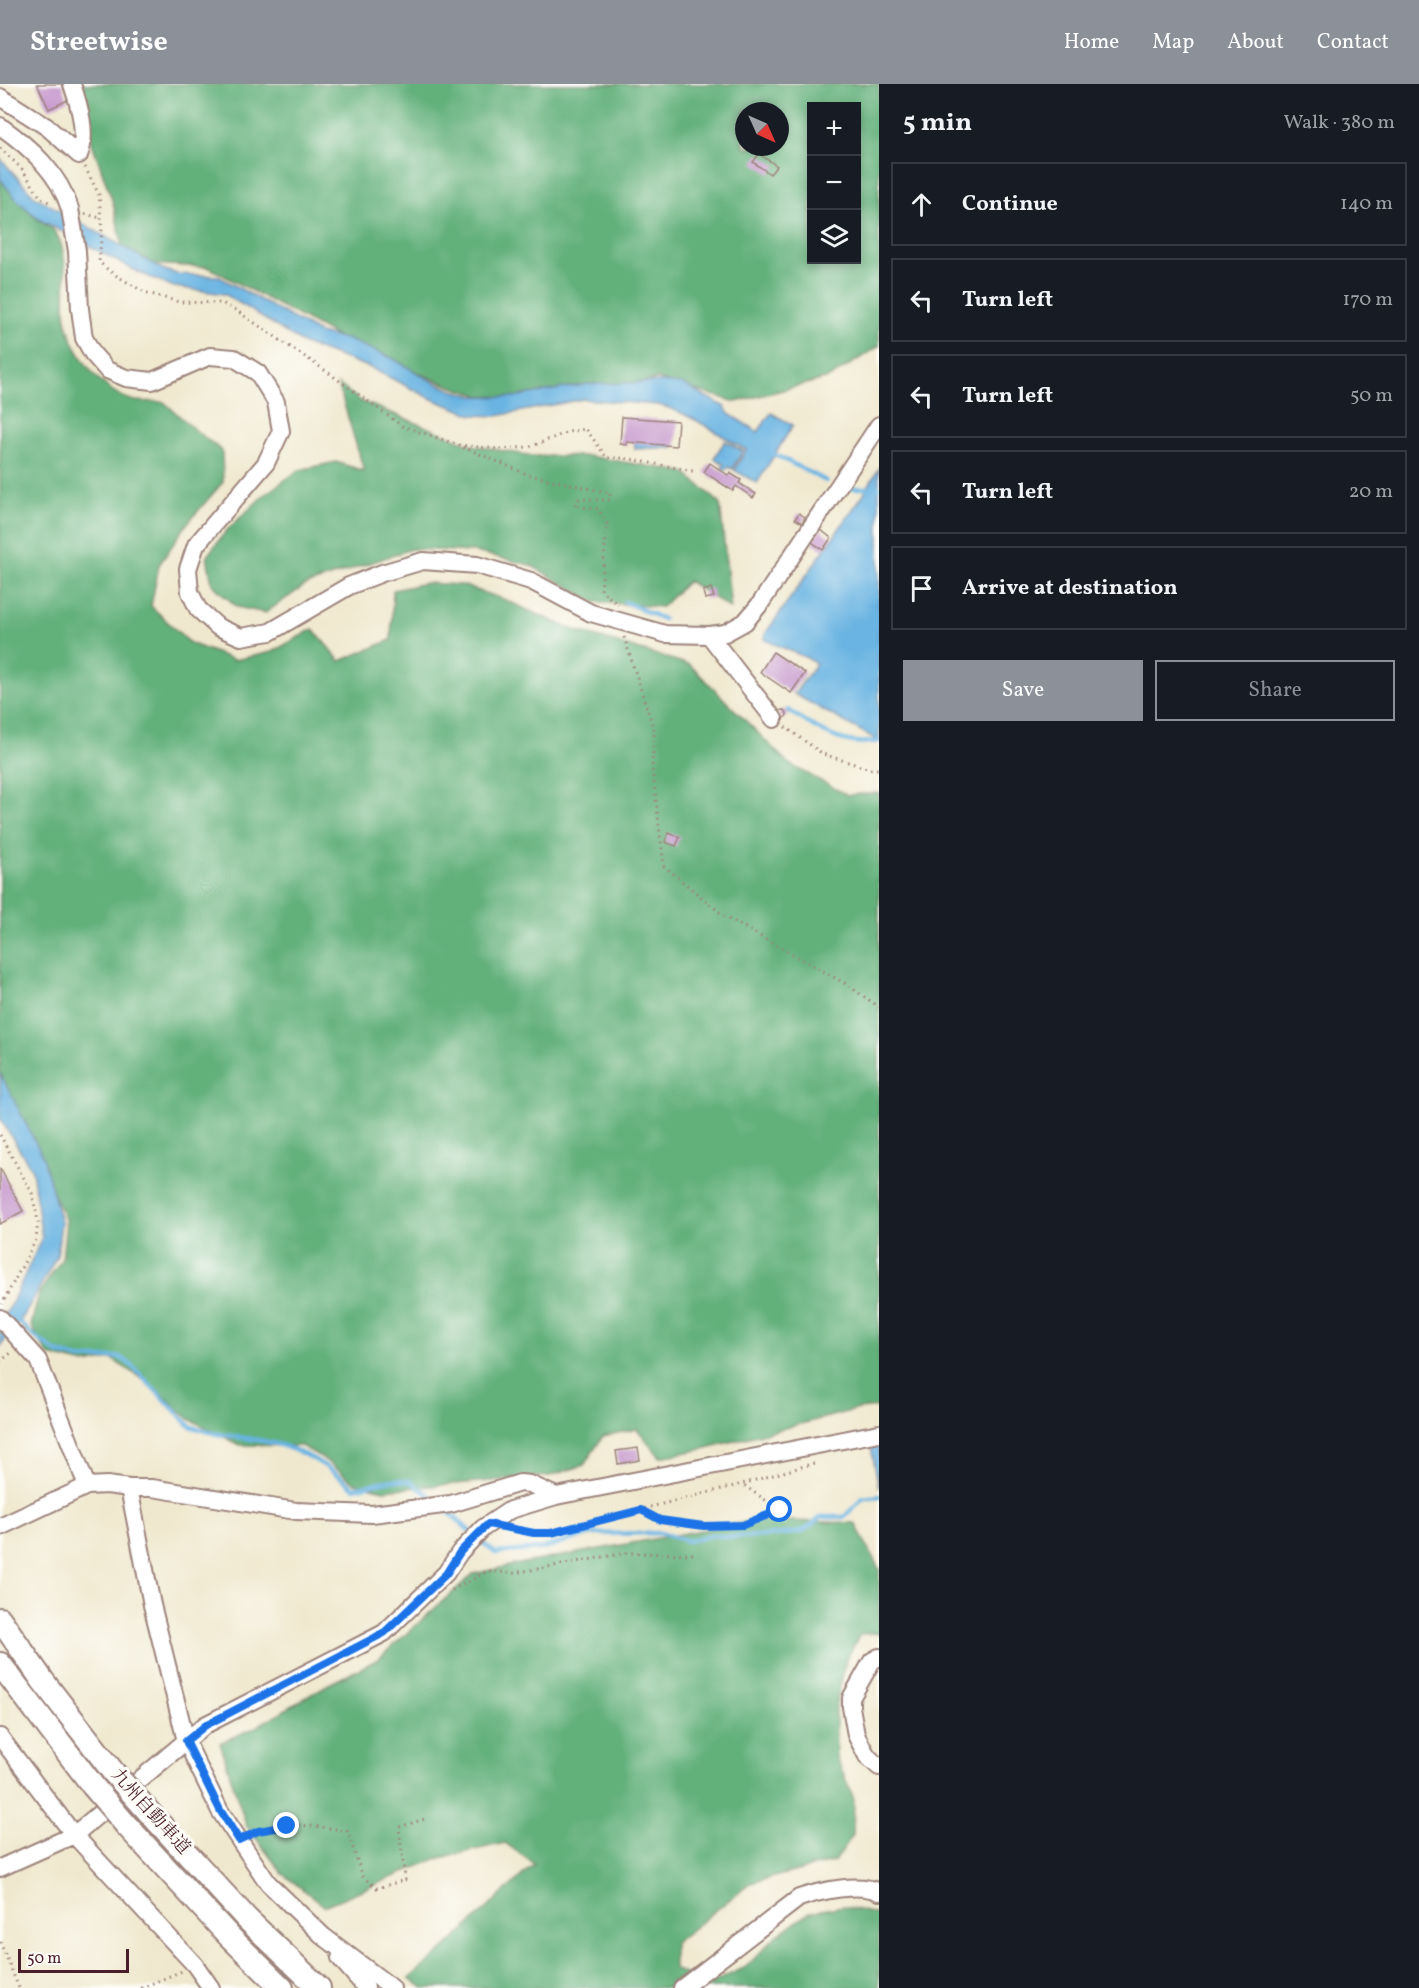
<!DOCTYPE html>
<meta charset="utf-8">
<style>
body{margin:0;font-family:Vollkorn,"Noto Serif JP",serif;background:#20242c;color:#f1f3f6}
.controls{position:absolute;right:18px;top:18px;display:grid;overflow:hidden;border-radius:0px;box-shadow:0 3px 9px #0003}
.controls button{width:54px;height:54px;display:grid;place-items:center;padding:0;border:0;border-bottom:2px solid #363941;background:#171b24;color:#f1f3f6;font:30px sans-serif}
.compass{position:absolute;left:735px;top:18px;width:54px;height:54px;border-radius:50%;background:#171b24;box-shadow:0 3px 9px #0003;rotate:135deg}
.scale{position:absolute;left:18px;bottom:15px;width:111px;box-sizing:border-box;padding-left:6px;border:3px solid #4a1f2b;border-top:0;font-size:16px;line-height:21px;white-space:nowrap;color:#4a1f2b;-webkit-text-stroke:4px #fdfcf7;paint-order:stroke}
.stop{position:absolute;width:18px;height:18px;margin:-14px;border:4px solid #1a73e8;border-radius:50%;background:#fff}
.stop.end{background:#1a73e8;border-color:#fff;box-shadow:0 2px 6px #0008}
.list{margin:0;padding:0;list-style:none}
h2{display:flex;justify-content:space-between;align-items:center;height:78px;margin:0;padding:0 24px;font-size:26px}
h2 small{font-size:20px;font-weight:400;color:#9ea1a6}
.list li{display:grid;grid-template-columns:39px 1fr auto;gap:18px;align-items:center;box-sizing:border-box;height:84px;margin:0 12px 12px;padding:0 12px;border:2px solid #363941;border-radius:0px}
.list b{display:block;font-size:22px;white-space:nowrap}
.list em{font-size:20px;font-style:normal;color:#9ea1a6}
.actions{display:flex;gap:12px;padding:18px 24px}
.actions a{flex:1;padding:14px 0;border:2px solid #8c9099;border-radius:0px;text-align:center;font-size:21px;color:#8c9099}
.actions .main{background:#8c9099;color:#fff}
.icon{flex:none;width:33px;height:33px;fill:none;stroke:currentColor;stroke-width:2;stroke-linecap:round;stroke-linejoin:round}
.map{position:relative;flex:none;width:879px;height:1904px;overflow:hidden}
header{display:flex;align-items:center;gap:36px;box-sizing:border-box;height:84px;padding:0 30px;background:#8c9099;color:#fff}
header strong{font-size:28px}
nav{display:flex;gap:33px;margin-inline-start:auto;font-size:21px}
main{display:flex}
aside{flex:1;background:#171b24}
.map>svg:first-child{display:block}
</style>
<header>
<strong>Streetwise</strong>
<nav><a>Home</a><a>Map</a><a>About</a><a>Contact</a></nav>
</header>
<main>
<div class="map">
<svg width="879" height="1904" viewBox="0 0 879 1904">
<rect width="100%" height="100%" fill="#fdfcf7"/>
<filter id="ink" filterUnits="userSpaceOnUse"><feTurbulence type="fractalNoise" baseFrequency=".0167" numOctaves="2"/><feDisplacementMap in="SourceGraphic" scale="12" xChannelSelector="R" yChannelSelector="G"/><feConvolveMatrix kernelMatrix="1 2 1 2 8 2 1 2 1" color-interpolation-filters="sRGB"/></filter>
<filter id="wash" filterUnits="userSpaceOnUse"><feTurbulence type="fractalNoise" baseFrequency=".008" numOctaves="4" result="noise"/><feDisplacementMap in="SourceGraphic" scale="24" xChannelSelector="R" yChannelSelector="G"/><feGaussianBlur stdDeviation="1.35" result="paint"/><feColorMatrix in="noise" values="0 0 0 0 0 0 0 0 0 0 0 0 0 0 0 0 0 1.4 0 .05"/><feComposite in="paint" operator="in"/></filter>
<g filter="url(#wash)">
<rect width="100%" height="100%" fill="#f0e8ce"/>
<path fill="#62b07a" stroke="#566852" stroke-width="1.5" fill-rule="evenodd" d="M81,0H879V262L829,294L736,318L658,295L516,323L453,303L364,267L208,183L126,179L113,119L92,59ZM812,22H856V176H812ZM744,27H780V63H744Z
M0,88C14,102 22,123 37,135C42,140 52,142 55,148C69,167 65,202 65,224C66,261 99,309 136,317C145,318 155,317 164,318L195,346L222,367L223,398L186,441L159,481L151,522L190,559L234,576L272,568L313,545L340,577L391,556L393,506L426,499L462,501L503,515L571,545L690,581L789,680L847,711L879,709V1323L859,1325L699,1366L660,1373L637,1345L603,1352L584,1381L550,1392L383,1406L355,1399L321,1373L301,1362L240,1361L189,1335L153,1302L112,1275L85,1280L48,1271L31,1242L39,1209L62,1175L66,1137L28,1056L0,1003Z
M338,300L361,317L472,361L533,372H588L684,388L720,419L731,525L688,497L662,523L595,518L530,481L475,468L411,465L306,501L265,529L237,523L212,500L207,472L226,447L264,411L299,386L336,378L364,387Z
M756,1436L855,1439L879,1485V1549L860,1550L846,1576L836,1620V1673L854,1715L853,1751L835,1777L751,1799L674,1859V1885L707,1901L746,1883L775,1853L810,1828L843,1822L879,1831V1904H424L409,1895L444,1865L534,1780L505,1759L436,1775L324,1822L282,1789L246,1741L220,1659L256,1643L327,1601L377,1576L473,1490L513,1481Z"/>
<path fill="#69b4e2" stroke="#5a6a86" stroke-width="1.5" d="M0,74L34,112L162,185L177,190L218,192L319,249L346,255L392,274L428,295L452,306L473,312L512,313L588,300L662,298L683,300L725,323L729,330L758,348L771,329L793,341L757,399L734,386L746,366C718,350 690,329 659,321L583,315L497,332L473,331L432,315L371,284L304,260L225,210L174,203L140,189L40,136L17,116L0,95Z
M673,343L674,363L635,365L634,345Z
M725,357L743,367L732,385L728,383L726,386L722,384L724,380L714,374Z
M879,384V657L794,610L816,580L807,574L765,556V550L863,411Z
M0,989L43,1073L61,1138L57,1172L25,1230L0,1263V1237L10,1223L42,1154L32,1086L0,1034Z
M871,1363H879V1404Z"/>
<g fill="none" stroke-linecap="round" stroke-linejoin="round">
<path stroke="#69b4e2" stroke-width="4.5" d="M770,368L826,397
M843,404H879
M625,518L663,535
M788,626C817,645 842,664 879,657
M15,1233L30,1249L56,1268L80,1275L120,1273L131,1281L190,1342C216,1353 246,1352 273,1359C305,1367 329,1383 354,1404L391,1396L410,1397L436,1417
M445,1425L472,1449
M478,1455L495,1469L540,1465L592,1450L660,1449L688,1457L713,1451L730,1453L765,1452L802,1448L821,1433H844L863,1414L879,1412"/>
</g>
<g id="blocks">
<path fill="#c494cc" d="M37,0H62L68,16L49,25Z
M759,70L777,82L770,90L753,78Z
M622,333L678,337L676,362L627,358V361L620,360Z
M710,379L728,391L730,389L741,396L739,399L756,410L753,414L736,402L733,407L704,388Z
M799,429L805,433L802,439L795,435Z
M821,446L831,454L823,466L812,458Z
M711,504L714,513L705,515L703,507Z
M773,568L805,589L791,609L760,588Z
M779 630a4 4 0 1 1 8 0a4 4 0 1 1-8 0Z
M668,749L680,753L676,762L665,758Z
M0,1084L23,1127L0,1140Z
M638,1364L640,1376L618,1380L616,1367Z"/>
</g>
</g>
<g filter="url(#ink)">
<use href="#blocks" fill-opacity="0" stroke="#9d847c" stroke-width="1.5"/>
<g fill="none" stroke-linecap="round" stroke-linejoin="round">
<defs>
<path id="minor" d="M0,13L47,43L79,71C88,50 79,21 72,0
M0,42C30,63 59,89 70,125
M77,167L80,225L84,254L93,270L107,286L126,294L152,297L210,272L234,274L258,289L276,318L281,347L266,379L196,461L188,485L190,508L198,525L218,543L241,553L270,548L349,502L382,489L423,477L477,481L531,497L591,529L665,550L709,551L725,549L745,538L760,520L879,341
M709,551L774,635
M0,1234L38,1276L87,1402
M129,1404L152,1521L186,1657L220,1727L268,1799L323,1852L392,1904
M0,1443L87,1402L107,1401L129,1404H152L296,1427L372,1430L451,1420L520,1399L530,1400L556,1412
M879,1573L872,1577L851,1614V1623L856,1651L867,1672L879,1683
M0,1653L74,1751L195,1881L211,1904
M0,1784L74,1751L205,1641L384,1549L446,1489L460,1468L483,1444L510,1426L556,1412L879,1349
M340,1874L366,1904
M682,1904L799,1814C820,1807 859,1798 879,1808"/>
<path id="highway" d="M0,1535L43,1597L114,1689
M0,1580L93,1702
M147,1726L247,1835L319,1904
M127,1742L229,1852L282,1904"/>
</defs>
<use href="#minor" stroke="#9d847c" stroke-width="20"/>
<use href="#highway" stroke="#9d847c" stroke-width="26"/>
<path stroke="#9d847c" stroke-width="3" stroke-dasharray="1.5 4.5" stroke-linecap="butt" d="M0,64L22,85L41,114L51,119
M85,83L99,111L102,145L99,178L112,189L144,208L179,218L222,219L240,229L326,287L402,342L459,361L498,365L530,363L568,348L586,345L607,374H624L693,387
M85,130L101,134
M463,363L529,391L610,409V416L579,415L575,422L598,425L607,440L601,506L618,521
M624,553L654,646L652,683L664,782L724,832L846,900L879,923
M785,643L823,670L870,685H879
M0,1051L32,1109L38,1137L36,1156L2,1220
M0,1278L12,1268
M641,1426C670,1441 709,1446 741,1441C754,1440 768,1430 780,1426L742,1400
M510,1443L535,1449L551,1448L742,1400L818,1378
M452,1506L488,1487L514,1489L626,1469L693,1470
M252,1750C281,1736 317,1742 347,1747L363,1793L377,1804L405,1796L399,1743L428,1734
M0,1858L19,1904
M141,1904L182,1887"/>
<use href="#minor" stroke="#fff" stroke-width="16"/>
<use href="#highway" stroke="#fff" stroke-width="22"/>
<defs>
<path id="minor-bridge" d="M70,125L77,167"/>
<path id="highway-bridge" d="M114,1689L147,1726
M93,1702L127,1742"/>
</defs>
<use href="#minor-bridge" stroke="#9d847c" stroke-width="20" stroke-linecap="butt"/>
<use href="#highway-bridge" stroke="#9d847c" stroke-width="26" stroke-linecap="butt"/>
<use href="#minor-bridge" stroke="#fff" stroke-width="16"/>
<use href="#highway-bridge" stroke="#fff" stroke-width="22"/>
</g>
</g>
<g fill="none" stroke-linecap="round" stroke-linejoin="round" filter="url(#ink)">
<path stroke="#1a73e8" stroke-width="8" d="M287,1742L258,1747L239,1756L220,1726L186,1657L206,1641L384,1549L446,1490L460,1468L488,1440L534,1449H551L641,1426L660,1436L704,1442L743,1441L780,1426"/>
</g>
<g text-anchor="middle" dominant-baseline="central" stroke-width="6" stroke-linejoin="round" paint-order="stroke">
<g font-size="18" fill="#4a1f2b" stroke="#fdfcf7">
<text transform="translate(150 1728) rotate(48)">九州自動車道</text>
</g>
</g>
</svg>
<div class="controls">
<button>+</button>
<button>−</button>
<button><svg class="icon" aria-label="layers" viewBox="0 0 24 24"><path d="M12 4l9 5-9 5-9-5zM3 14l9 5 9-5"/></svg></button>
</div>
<svg class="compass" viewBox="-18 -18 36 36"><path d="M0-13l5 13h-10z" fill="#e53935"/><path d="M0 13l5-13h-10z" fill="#9ea1a6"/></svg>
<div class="scale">50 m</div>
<div class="stop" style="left:780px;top:1426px"></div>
<div class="stop end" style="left:287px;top:1742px"></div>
</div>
<aside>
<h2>5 min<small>Walk · 380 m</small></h2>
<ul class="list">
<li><svg class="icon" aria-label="ahead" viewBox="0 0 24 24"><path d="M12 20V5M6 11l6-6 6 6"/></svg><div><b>Continue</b></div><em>140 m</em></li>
<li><svg class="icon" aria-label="left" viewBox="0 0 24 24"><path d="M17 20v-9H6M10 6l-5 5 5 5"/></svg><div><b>Turn left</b></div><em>170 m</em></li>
<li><svg class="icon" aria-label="left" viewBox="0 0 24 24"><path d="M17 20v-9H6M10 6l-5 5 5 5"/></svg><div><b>Turn left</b></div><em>50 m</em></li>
<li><svg class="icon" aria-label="left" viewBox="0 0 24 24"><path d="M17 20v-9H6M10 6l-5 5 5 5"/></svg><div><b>Turn left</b></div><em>20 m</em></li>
<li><svg class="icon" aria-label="arrive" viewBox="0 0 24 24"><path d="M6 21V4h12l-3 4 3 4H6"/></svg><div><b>Arrive at destination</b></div></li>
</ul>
<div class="actions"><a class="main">Save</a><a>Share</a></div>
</aside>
</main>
